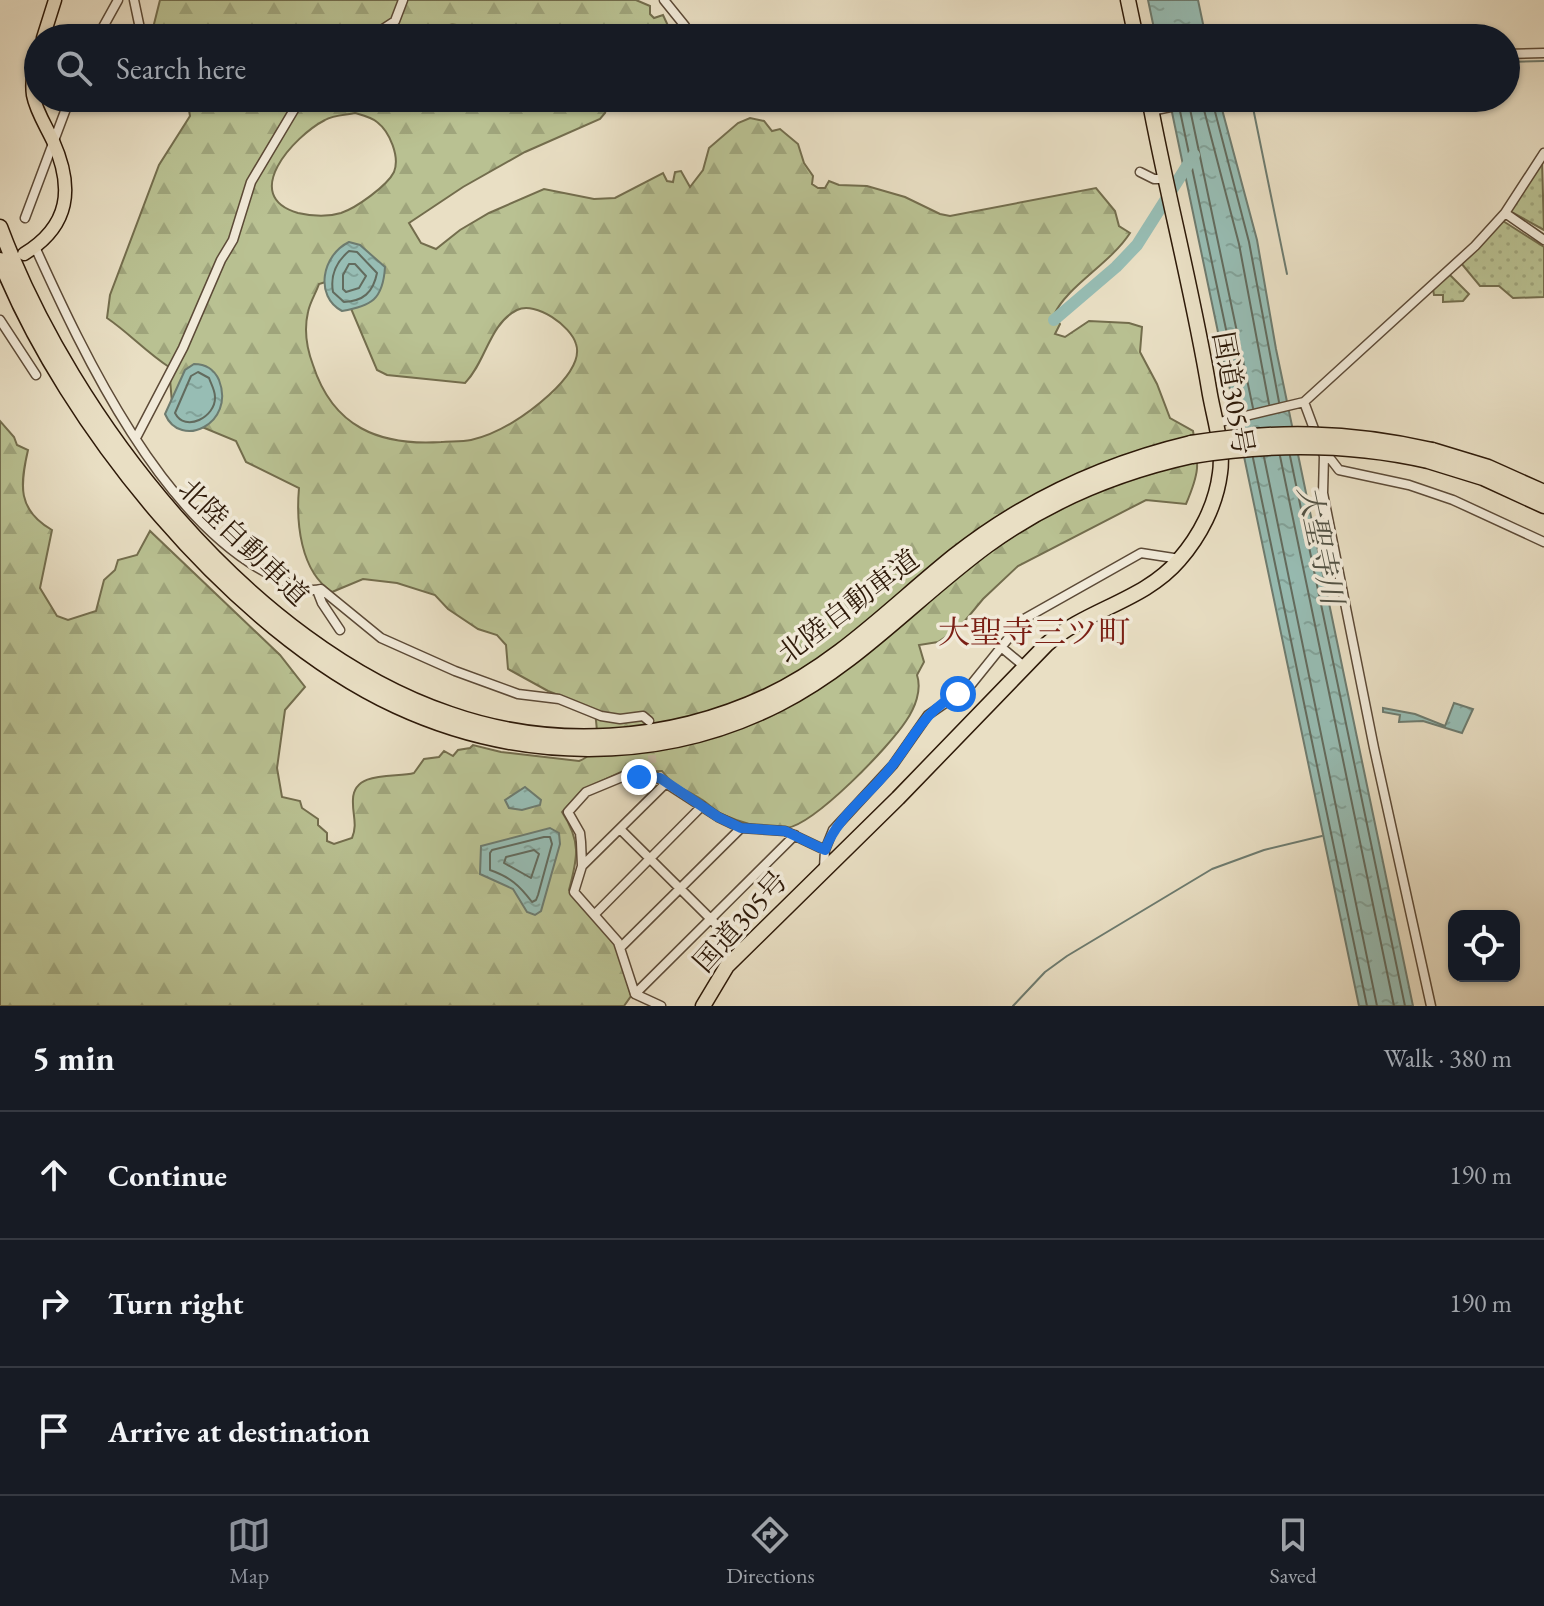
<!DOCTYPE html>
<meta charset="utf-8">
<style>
body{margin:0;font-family:"EB Garamond","Noto Serif JP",serif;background:#20242c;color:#f1f3f6}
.controls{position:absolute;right:24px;bottom:24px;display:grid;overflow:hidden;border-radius:16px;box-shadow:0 2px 6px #0004}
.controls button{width:72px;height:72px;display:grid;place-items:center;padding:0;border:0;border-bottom:2px solid #363941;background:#171b24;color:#f1f3f6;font:40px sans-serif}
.stop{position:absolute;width:24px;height:24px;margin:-18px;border:6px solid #1a73e8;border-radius:50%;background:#fff}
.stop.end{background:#1a73e8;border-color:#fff;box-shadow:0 2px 8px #0008}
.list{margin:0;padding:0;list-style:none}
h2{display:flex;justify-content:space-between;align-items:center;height:104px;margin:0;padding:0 32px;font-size:34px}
h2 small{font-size:26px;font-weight:400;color:#9ea1a6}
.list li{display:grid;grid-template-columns:52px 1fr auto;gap:24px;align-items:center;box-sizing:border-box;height:128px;padding:0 32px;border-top:2px solid #363941}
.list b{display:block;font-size:30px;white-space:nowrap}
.list em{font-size:26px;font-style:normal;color:#9ea1a6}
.icon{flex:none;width:44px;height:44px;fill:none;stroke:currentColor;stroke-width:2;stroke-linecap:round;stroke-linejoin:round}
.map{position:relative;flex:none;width:1544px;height:1006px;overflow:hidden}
.search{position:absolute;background:#171b24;box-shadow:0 2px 6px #0004;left:24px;right:24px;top:24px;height:88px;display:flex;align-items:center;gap:20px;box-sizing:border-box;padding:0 28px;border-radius:44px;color:#9ea1a6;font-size:30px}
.sheet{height:488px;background:#171b24}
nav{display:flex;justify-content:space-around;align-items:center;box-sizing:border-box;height:112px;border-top:2px solid #363941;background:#171b24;font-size:22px;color:#9ea1a6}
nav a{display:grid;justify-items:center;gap:4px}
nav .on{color:#8c9099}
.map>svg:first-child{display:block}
</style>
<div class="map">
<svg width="1544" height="1006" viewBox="0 0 1544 1006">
<defs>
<pattern id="green-dots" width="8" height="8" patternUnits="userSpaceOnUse" patternTransform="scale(2)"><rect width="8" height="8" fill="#b9c192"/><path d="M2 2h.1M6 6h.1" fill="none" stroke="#9fa57c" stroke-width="1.8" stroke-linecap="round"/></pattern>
<pattern id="forest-firs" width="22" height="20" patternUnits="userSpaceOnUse" patternTransform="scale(2)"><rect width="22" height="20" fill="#b9c192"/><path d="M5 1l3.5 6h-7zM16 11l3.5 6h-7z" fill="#9fa57c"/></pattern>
<pattern id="water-ripples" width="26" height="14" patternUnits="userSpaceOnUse" patternTransform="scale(2)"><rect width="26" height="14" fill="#97bdb4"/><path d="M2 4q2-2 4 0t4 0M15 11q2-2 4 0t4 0" fill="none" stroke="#82a299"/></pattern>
</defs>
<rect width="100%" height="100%" fill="#e9dfc4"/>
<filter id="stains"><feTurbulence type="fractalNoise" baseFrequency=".0025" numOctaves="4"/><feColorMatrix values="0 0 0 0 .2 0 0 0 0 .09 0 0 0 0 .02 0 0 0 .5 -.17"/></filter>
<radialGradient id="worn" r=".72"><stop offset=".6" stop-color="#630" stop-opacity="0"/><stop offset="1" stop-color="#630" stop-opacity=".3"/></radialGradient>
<path fill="url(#green-dots)" stroke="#736d4d" stroke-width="2" d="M1542,161L1544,230L1510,211Z
M1503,221L1544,247V297L1513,298L1499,286H1480L1461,263Z
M1449,274L1469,294L1463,301L1443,302V295H1434L1433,289Z"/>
<path fill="url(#forest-firs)" stroke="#736d4d" stroke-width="2" fill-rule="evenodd" d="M160,0H636L650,6V14L654,18L663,15L671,32L657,38H473C460,18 444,22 429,38H157L154,24Z
M187,98H610L605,113L600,119L525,152L463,187L409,223L421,243L436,249L460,230L489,213L544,189L594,199L615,198L663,173L667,181L673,182L675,172L681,171L690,187L703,170L709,148L738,123L750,118L764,121L772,131L780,129L798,144L804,163L813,176L812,184L818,188H825L829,181L839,185L867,186L905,197L940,214L950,216L1096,188L1115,211L1119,226L1130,233C1110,264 1066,287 1054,315L1060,324L1055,334L1065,337L1089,321L1129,323L1142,327L1140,352L1157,384L1170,418L1193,431C1199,466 1200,471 1186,504L1146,500L1018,566L983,599L959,628L938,642L919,645L924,662L917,675C922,690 915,708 906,721C889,747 816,823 787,828C767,831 739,822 721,814C714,810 708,803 701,799C685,789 673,786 662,771L621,772L582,790L562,812C581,841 578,857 569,890L618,948L631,996L624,1006H0V421L14,437L17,445L28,450C20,485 17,510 52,530L40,588L57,616L68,620L96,611L104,580L115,570L118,560L137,555L150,531L280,655L305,687L285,710L277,768L282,797L300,801L302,808L318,819V825L327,833V841L334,844L352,838C358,824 352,814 353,799C354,770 396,778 414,773L424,759L439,757L444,751L453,756L458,750L470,748L473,745L501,752L579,761C601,753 598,728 594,709L548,691L508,669L506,645L497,635L478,629L448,609L435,595L397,583L363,579L332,592C300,571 296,522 299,488L246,462L236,441L173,415L169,367C146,352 129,333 107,318L110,295L159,165L190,116ZM355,113C362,115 371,117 377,122C390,132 400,157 394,172C387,186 356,208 341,213C328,217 311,216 298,213C239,196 294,136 325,120C333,115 345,115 355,113ZM329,281L347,299L377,370L387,375L465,383C486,362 489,324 517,310C536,301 571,326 576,344C582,362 561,384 549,395C528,414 499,434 471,440C461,442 450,441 441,442C379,446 333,427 313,365C307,349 304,329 308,312C310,302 316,293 319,284Z"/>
<path fill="url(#water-ripples)" stroke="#6d7b6f" stroke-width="2" d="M1148,0H1198L1206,38H1156Z
M1169,98H1219L1257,240L1276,349L1413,1006H1359Z
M349,242L360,245L385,267C383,300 371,306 342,311C314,296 322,255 349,242Z
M194,364C206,364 214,369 219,380C236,424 180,450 165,414L185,370Z
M1454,703L1473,709L1462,733L1423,721L1399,722L1400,715L1383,712V708L1415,714L1445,726Z
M525,787L541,800L540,805L522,810L509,808L505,800Z
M550,828L559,833L560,844L541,911L535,915L527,912L513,889L480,874L481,846Z"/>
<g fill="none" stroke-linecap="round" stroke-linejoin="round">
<path stroke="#626b5e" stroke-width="2" d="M1213,104L1249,242L1279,402
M1203,106L1239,244L1269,404
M1190,109L1253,408
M1180,111L1243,410
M349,251L357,252L377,273C373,293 363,301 344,302L333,292C330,275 336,262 349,251Z
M349,264H355L366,276L359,288L346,292L343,289V275Z
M198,372L209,378C211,384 215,390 215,397C216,417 185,433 175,413L191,376Z
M1280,456L1394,1006
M1290,456L1405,1006
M1264,457L1377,1006
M1253,458L1367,1006
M544,837H550L552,844L538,895L536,900L532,902C519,885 510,877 490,870V853L492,850Z
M534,850L539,854L531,878L504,863L506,857Z"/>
<path stroke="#6d7b6f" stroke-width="2" d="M1506,62L1544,61
M1251,98L1287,274
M1013,1006L1045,972L1067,956L1212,869L1264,850L1322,836"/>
<path stroke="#97bdb4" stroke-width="12" d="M1054,320L1116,267L1137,245L1194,155"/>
<path stroke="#c3b79e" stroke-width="8" stroke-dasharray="8 4" stroke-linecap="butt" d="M651,743L653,770"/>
<defs>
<path id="street" d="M134,0L142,38
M664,0L685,26
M97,38L118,0
M369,38L395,21L403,0
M1506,54L1544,53
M1151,111L1214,98
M1140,172L1154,179H1165
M1505,213L1544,240
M25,218L70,98
M35,247C84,355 163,524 275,577C290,584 304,593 321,589L381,638L455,671L518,694L559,699L601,716L620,719L643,716L649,721
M0,320L36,375
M1304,402L1324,456L1323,493L1374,748L1431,1006
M1216,423L1304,402L1475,246L1505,213L1544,153
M136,438L183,348L221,260L233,240L251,182L301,98
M1324,456L1329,457L1339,470L1409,485L1453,500L1544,542
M317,590L322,603L340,630
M1001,647L1025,667
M621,830L743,951
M582,866L666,783
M824,868L825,850L833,830L893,765L928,715L970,686L1024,619L1141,553L1180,559
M595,914L702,806
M621,947L741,828
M635,994L795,835
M661,1006L635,994L618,942L574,892L582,866L581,842L580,833L568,812L586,792L627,775L656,777L718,817L741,828L785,831L825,850"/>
<path id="primary" d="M43,38L55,0
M24,254C70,226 74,188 53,141C46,126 36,111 33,95C31,81 34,66 38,52"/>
<path id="highway" d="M1128,0L1136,38
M0,227C72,420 250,646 450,714C553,750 668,742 767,696C838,663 893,605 954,556C1025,500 1103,464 1191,443
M0,260C66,426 232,630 396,706C517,762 659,765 779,704C858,664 917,597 988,545C1049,501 1119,472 1192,456
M1432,450L1488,467L1544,492
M1428,461L1483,478L1544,506
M703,1006L727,966L898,798L1047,644C1087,609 1144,601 1179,560C1200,536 1216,505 1220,473C1224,446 1213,415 1209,389C1193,292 1167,195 1149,98"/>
</defs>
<use href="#street" stroke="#5c4a37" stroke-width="11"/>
<use href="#primary" stroke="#2d1908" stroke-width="15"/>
<use href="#highway" stroke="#2d1908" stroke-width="17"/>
<use href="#street" stroke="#f1ead9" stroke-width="8"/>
<use href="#primary" stroke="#e9dfc4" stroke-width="12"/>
<use href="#highway" stroke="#e9dfc4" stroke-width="14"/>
<defs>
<path id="highway-bridge" d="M1191,443C1276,430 1348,431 1432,450
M1192,456C1273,443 1349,443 1428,461"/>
</defs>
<use href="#highway-bridge" stroke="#2d1908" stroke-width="17" stroke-linecap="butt"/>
<use href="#highway-bridge" stroke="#e9dfc4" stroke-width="14"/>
</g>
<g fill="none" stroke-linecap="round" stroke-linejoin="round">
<path stroke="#1a73e8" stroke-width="10" d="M639,777L660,778L718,817L741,828L785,831L825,850C837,816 869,796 891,767C913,740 924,710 958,694"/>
</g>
<g text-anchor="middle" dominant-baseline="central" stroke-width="7" stroke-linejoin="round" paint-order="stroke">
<g font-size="28" fill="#2d1908" stroke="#f1ead9">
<text transform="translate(1234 393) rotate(80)">国道305号</text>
<text transform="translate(244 542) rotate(44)">北陸自動車道</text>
<text transform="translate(848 606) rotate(-37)">北陸自動車道</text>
<text transform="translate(740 921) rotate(-48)">国道305号</text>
</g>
<g font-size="30" font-style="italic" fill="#525244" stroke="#f1ead9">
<text transform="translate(1321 545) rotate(78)">大聖寺川</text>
</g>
<g font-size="32" fill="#7a1f14" stroke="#f1ead9">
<text x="1034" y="632">大聖寺三ツ町</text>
</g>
</g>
<rect width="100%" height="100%" filter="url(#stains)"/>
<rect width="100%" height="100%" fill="url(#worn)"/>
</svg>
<div class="controls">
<button><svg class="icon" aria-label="locate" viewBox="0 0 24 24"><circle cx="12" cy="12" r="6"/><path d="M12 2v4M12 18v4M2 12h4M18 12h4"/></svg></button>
</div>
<div class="stop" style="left:958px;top:694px"></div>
<div class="stop end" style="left:639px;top:777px"></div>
<div class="search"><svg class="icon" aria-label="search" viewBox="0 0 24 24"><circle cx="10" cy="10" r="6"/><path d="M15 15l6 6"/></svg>Search here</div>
</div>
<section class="sheet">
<h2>5 min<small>Walk · 380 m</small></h2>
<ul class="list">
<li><svg class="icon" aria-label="ahead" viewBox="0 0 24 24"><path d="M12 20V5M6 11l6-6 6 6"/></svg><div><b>Continue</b></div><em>190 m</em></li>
<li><svg class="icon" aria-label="right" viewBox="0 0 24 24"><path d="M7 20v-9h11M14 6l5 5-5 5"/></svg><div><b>Turn right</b></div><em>190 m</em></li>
<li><svg class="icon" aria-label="arrive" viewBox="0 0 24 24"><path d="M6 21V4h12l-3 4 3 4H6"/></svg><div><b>Arrive at destination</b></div></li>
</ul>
</section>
<nav>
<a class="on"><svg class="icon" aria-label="map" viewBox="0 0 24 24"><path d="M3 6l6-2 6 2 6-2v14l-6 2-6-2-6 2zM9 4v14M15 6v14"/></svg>Map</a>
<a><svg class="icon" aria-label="directions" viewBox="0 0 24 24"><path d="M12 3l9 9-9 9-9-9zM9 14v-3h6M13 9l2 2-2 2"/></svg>Directions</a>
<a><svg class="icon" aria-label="saved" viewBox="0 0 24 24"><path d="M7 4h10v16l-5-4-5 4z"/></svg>Saved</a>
</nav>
